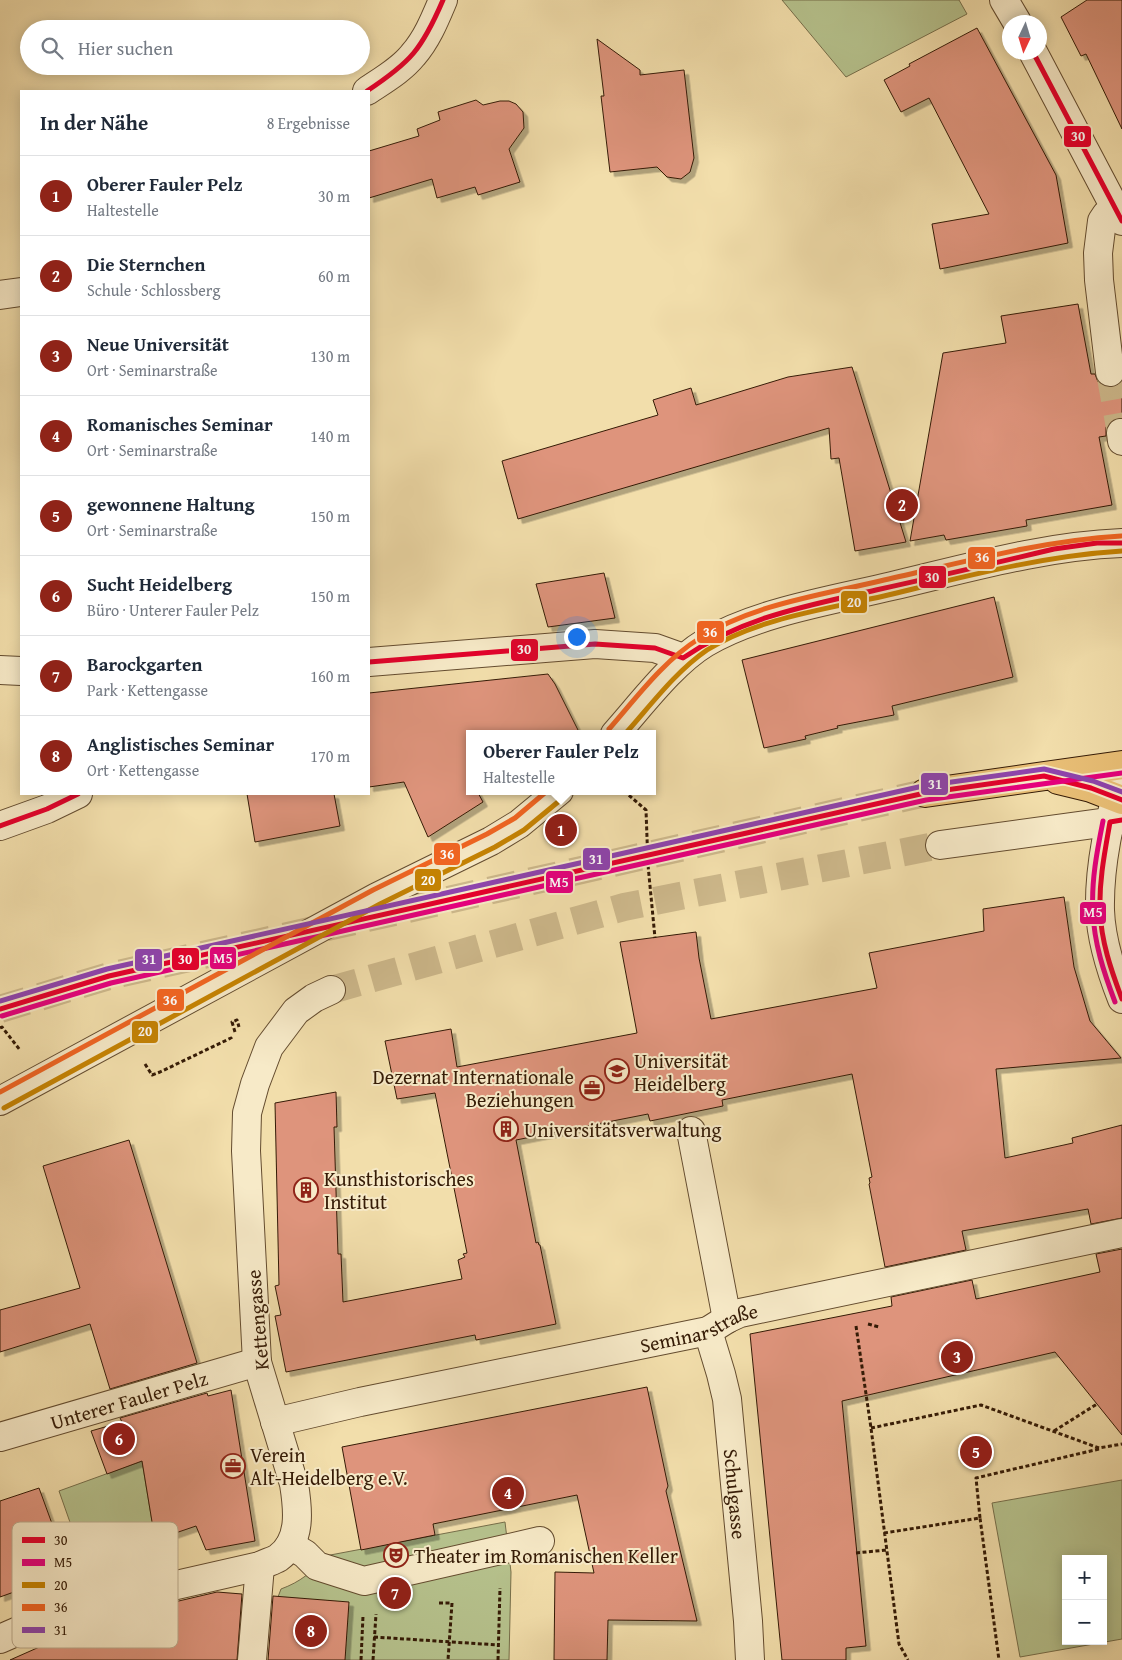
<!DOCTYPE html>
<html lang="de">
<meta charset="utf-8">
<style>
body{margin:0;font-family:"Gentium Book Plus",serif;background:#f2f2f3;color:#1f2937}
.controls{position:absolute;right:15px;bottom:15px;display:grid;overflow:hidden;border-radius:0px;box-shadow:0 2px 12px #0003}
.controls button{width:45px;height:45px;display:grid;place-items:center;padding:0;border:0;border-bottom:1px solid #e0e1e3;background:#fff;color:#1f2937;font:25px sans-serif}
.compass{position:absolute;left:1002px;top:15px;width:45px;height:45px;border-radius:50%;background:#fff;box-shadow:0 2px 12px #0003;rotate:184deg}
.you{position:absolute;left:576px;top:636px;width:18px;height:18px;margin:-12px;border:4px solid #fff;border-radius:50%;background:#1a73e8;box-shadow:0 0 0 8px #1a73e833}
.badge{display:grid;place-items:center;width:32px;height:32px;border-radius:50%;background:#8f2418;color:#fff;font-size:16px;font-weight:700}
.pin{position:absolute;translate:-50% -50%;border:2px solid #fff;box-shadow:0 1px 5px #0006}
.popup{position:absolute;left:466px;top:730px;width:190px;height:65px;box-sizing:border-box;display:grid;place-content:center;border-radius:0px;background:#fff;filter:drop-shadow(0 1px 4px #0005);font-size:16px;white-space:nowrap;color:#747a83}
.popup b{font-size:19px;color:#1f2937}
.popup::after{content:'';position:absolute;left:50%;top:100%;margin-left:-10px;border:10px solid transparent;border-top-color:#fff}
.list{margin:0;padding:0;list-style:none}
h2{display:flex;justify-content:space-between;align-items:center;height:65px;margin:0;padding:0 20px;font-size:21px}
h2 small{font-size:16px;font-weight:400;color:#747a83}
.list li{display:grid;grid-template-columns:32px 1fr auto;gap:15px;align-items:center;box-sizing:border-box;height:80px;padding:0 20px;border-top:1px solid #e0e1e3}
.list b{display:block;font-size:19px;white-space:nowrap}
.list p{margin:0;font-size:16px;white-space:nowrap;color:#747a83}
.list em{font-size:16px;font-style:normal;color:#747a83}
.icon{flex:none;width:28px;height:28px;fill:none;stroke:currentColor;stroke-width:2;stroke-linecap:round;stroke-linejoin:round}
.map{position:relative;flex:none;width:1122px;height:1660px;overflow:hidden}
.search{position:absolute;background:#fff;box-shadow:0 2px 12px #0003;left:20px;top:20px;width:350px;height:55px;display:flex;align-items:center;gap:12px;box-sizing:border-box;padding:0 18px;border-radius:28px;color:#747a83;font-size:19px}
.panel{position:absolute;background:#fff;box-shadow:0 2px 12px #0003;left:20px;top:90px;width:350px;height:705px;border-radius:0px}
.map>svg:first-child{display:block}
</style>
<div class="map">
<svg width="1122" height="1660" viewBox="0 0 1122 1660">
<defs>
<filter id="shadow"><feDropShadow dx="4.5" dy="4.5" stdDeviation="0" flood-color="#0004"/></filter>
</defs>
<rect width="100%" height="100%" fill="#f2deab"/>
<filter id="stains"><feTurbulence type="fractalNoise" baseFrequency=".004" numOctaves="4"/><feColorMatrix values="0 0 0 0 .2 0 0 0 0 .09 0 0 0 0 .02 0 0 0 .5 -.17"/></filter>
<radialGradient id="worn" r=".72"><stop offset=".6" stop-color="#630" stop-opacity="0"/><stop offset="1" stop-color="#630" stop-opacity=".3"/></radialGradient>
<path fill="#b6c28d" stroke="#766e4a" fill-rule="evenodd" d="M782,0H959L967,14L846,77Z
M142,1461L159,1563L91,1582L59,1491Z
M1122,1480V1639L1020,1657L992,1503ZM1066,1559H1103V1641H1066Z
M505,1522L511,1572L509,1660H345L278,1597L281,1589C300,1582 313,1572 325,1556Z"/>
<path fill="#de947c" stroke="#351b06" filter="url(#shadow)" d="M1087,0H1122V129L1086,54L1081,56L1061,17Z
M977,28L1056,175L1068,243L940,269L932,224L989,214L929,98L901,112L884,80L910,66L909,64Z
M597,39L640,70V75L684,70L694,158L690,172L681,179L667,177L657,167L610,172L601,96H604Z
M476,100L483,105L500,101H509L516,104L523,112L524,128L509,149L520,182L478,195L475,187L437,198L432,179L369,198V151L419,136L417,129L440,120L438,112Z
M1078,304L1091,374H1095L1098,382L1104,386L1112,387L1119,385L1122,381V418L1111,421L1106,427V436L1099,437L1112,505L1026,520L1027,526L946,540L944,535L910,541L943,353L1006,343L1001,316Z
M852,367L906,542L855,551L839,458L831,459L829,428L518,519L502,461L658,415L653,400L691,388L696,405L788,377Z
M604,573L615,618L548,627L536,584Z
M994,597L1013,677L892,706L894,715L837,726L838,728L805,736L806,739L764,748L742,660Z
M548,674L555,684L580,734H470V791H477L483,802L428,837L404,782L369,787V693Z
M247,794H334L340,826L255,842Z
M1064,897L1074,967L1090,1021L1121,1058L996,1069L1005,1158L1073,1143L1072,1138L1122,1125V1218L1091,1224L1088,1209L962,1231L966,1250L885,1267L869,1184L870,1183L869,1178L872,1177L852,1074L722,1100L723,1106L650,1121L648,1114L516,1140L536,1243L538,1242L539,1245H540L556,1324L476,1340L475,1335L286,1372L275,1316L281,1315L275,1286L279,1285L275,1103L336,1092L337,1127H334L338,1254H341L343,1302L462,1279L458,1260L465,1257L463,1254L467,1253L435,1093L397,1099L385,1041L451,1029L457,1067L637,1033L620,942L696,932L699,958L711,1019L877,988L869,953L984,931L983,909Z
M129,1140L197,1363L110,1389L90,1324L0,1352V1310L80,1288L43,1166Z
M1122,1249V1435L1055,1352L842,1401L866,1646L846,1648V1660H782L750,1334L892,1306L891,1297L972,1280L976,1299L1100,1272L1096,1254Z
M647,1387L668,1486L666,1491L697,1621L608,1620L607,1660H554L555,1572L594,1573L577,1495L433,1524L435,1535L361,1550L342,1447Z
M231,1390L255,1541L206,1550L196,1526L155,1540L142,1461L107,1474L91,1431L122,1422L120,1418L207,1393L208,1396Z
M39,1488L66,1562L35,1573L39,1583L0,1597V1501Z
M217,1592L242,1594L237,1660H10L89,1625L140,1620V1616L167,1610L166,1604Z
M273,1596L349,1602L345,1660H268Z"/>
<g fill="none" stroke-linecap="round" stroke-linejoin="round">
<path stroke="#ccb78a" stroke-width="28" stroke-dasharray="28 14" stroke-linecap="butt" d="M1110,372L1121,433
M331,990L624,907L940,845"/>
<path stroke="#ccb78a" stroke-width="28" stroke-dasharray="28 14" stroke-linecap="butt" d="M0,1009L109,976L925,793"/>
<defs>
<g id="minor">
<path d="M1004,0L1017,22"/>
<path d="M1033,52L1122,221"/>
<path d="M367,91C383,80 401,70 413,55C427,39 435,19 443,0"/>
<path d="M0,295L21,292"/>
<path d="M1110,372L1099,280L1098,253L1102,221L1106,215L1115,209"/>
<path d="M1121,433L1122,441"/>
<path d="M369,662L595,644L655,648L683,658"/>
<path d="M0,670L21,671"/>
<path d="M615,734C641,705 672,663 705,643C757,612 834,600 892,586C968,568 1044,546 1122,543"/>
<path d="M1122,774C1110,818 1099,864 1100,910C1101,940 1111,971 1122,999"/>
<path d="M0,826L47,809L78,794"/>
<path d="M940,845L1122,820"/>
<path d="M0,1101L377,897L491,841L519,824L559,791"/>
<path d="M691,1131L727,1319"/>
<path id="s1" d="M708,1331L721,1374L727,1399L748,1621L750,1660"/>
<path id="s2" d="M275,1422L360,1402L708,1331L727,1319L740,1313L1122,1233"/>
<path id="s3" d="M0,1437L257,1362"/>
<path d="M290,1545L305,1554L317,1566L364,1581L540,1541"/>
<path d="M0,1639L57,1614L80,1607L260,1566C265,1563 273,1561 278,1558C302,1541 298,1509 294,1484L257,1362L246,1151L247,1113L255,1084L269,1047L296,1011L314,998L331,990"/>
<path d="M252,1660L260,1566"/>
</g>
<path id="major" d="M1058,780L1091,788L1122,800
M925,793L1122,765"/>
</defs>
<use href="#minor" stroke="#644c2f" stroke-width="30"/>
<use href="#major" stroke="#351b06" stroke-width="30"/>
<path stroke="#351b06" stroke-width="3" stroke-dasharray="4 2.5" stroke-linecap="butt" d="M624,791L646,810L648,865L655,938
M0,1028L2,1027L20,1050
M235,1032L232,1022L237,1020L239,1027
M145,1064L152,1075L160,1072L231,1038L232,1041
M868,1324L879,1327
M856,1326L871,1428L899,1644L908,1660
M871,1428L981,1405L1099,1448L1122,1444
M1054,1431L1097,1404
M980,1518L976,1478L1099,1449
M884,1533L980,1518L999,1660
M856,1553L886,1550
M439,1603H452L448,1660
M374,1637L499,1645
M361,1660L363,1616
M373,1660L376,1614
M498,1660L500,1588"/>
<use href="#minor" stroke="#f7eac8" stroke-width="28"/>
<use href="#major" stroke="#e9bf76" stroke-width="28"/>
<defs>
<path id="bus-1" d="M1033,52L1122,221
M367,91C411,62 422,49 443,0
M369,662L595,644L655,648L683,658C743,617 806,606 876,590C935,577 995,563 1054,549L1097,543H1122
M1122,820L1110,822C1105,851 1099,880 1100,910C1101,941 1111,970 1122,999
M0,826L47,809L78,794
M0,1009L109,976L925,793L1044,776L1091,788L1122,800"/>
<path id="bus-2" d="M1103,821C1097,851 1091,882 1093,912C1094,943 1104,973 1115,1002
M2,1016L111,983L926,800L1122,773"/>
<path id="bus-3" d="M625,734C651,705 675,672 707,650C758,618 827,609 884,596C963,577 1041,556 1122,551
M4,1108L380,904L495,847L524,830L564,797"/>
<path id="bus-4" d="M609,729C637,697 663,661 700,638C751,605 821,595 880,581C960,563 1039,541 1121,536
M0,1092L373,890L487,834L515,818L547,791"/>
<path id="bus-5" d="M0,1001L107,969L923,786L1044,769L1093,781L1122,792"/>
</defs>
<use href="#bus-1" stroke="#f7eac8" stroke-width="9"/>
<use href="#bus-2" stroke="#f7eac8" stroke-width="9"/>
<use href="#bus-3" stroke="#f7eac8" stroke-width="9"/>
<use href="#bus-4" stroke="#f7eac8" stroke-width="9"/>
<use href="#bus-5" stroke="#f7eac8" stroke-width="9"/>
<use href="#bus-1" stroke="#e4002b" stroke-width="5"/>
<use href="#bus-2" stroke="#e5007d" stroke-width="5"/>
<use href="#bus-3" stroke="#c68302" stroke-width="5"/>
<use href="#bus-4" stroke="#f26522" stroke-width="5"/>
<use href="#bus-5" stroke="#8e44ad" stroke-width="5"/>
</g>
<defs>
<symbol id="university-ring" viewBox="-11 -11 22 22"><circle r="9.5" fill="#f7eac8" stroke="#8f2418" stroke-width="1.5"/><path d="M0-5L7-2L0 1L-7-2ZM-4 1L0 2.5L4 1V4Q0 6-4 4Z" fill="#8f2418"/></symbol>
<symbol id="office-ring" viewBox="-11 -11 22 22"><circle r="9.5" fill="#f7eac8" stroke="#8f2418" stroke-width="1.5"/><path d="M-6-3h4V-5.5h4V-3h4V5H-6ZM-1-4.5V-3h2v-1.5ZM-6 0V1H6V0Z" fill="#8f2418"/></symbol>
<symbol id="building-ring" viewBox="-11 -11 22 22"><circle r="9.5" fill="#f7eac8" stroke="#8f2418" stroke-width="1.5"/><path d="M-4-6H4V6H1V3H-1V6H-4ZM-2.5-4.3h1.7v1.8h-1.7ZM.8-4.3h1.7v1.8H.8ZM-2.5-1h1.7V.8h-1.7ZM.8-1h1.7V.8H.8Z" fill="#8f2418"/></symbol>
<symbol id="theatre-ring" viewBox="-11 -11 22 22"><circle r="9.5" fill="#f7eac8" stroke="#8f2418" stroke-width="1.5"/><path d="M-5-5.5Q0-4 5-5.5V0Q5 5 0 6Q-5 5-5 0ZM-3.3-2.5H-1v1.5H-3.3ZM1-2.5H3.3v1.5H1ZM-2.8 1Q0 5.5 2.8 1Z" fill="#8f2418"/></symbol>
</defs>
<g fill-rule="evenodd">
<use href="#university-ring" x="603" y="1057" width="28" height="28"/>
<use href="#office-ring" x="578" y="1074" width="28" height="28"/>
<use href="#building-ring" x="492" y="1115" width="28" height="28"/>
<use href="#building-ring" x="292" y="1176" width="28" height="28"/>
<use href="#office-ring" x="219" y="1452" width="28" height="28"/>
<use href="#theatre-ring" x="382" y="1541" width="28" height="28"/>
</g>
<g text-anchor="middle" dominant-baseline="central" stroke-width="4" stroke-linejoin="round" paint-order="stroke">
<g font-size="20" fill="#351b06" stroke="#f7eac8" text-anchor="start">
<text x="634" y="1060">Universität<tspan x="634" dy="23">Heidelberg</tspan></text>
<text x="574" y="1076" text-anchor="end">Dezernat Internationale<tspan x="574" dy="23">Beziehungen</tspan></text>
<text x="524" y="1129">Universitätsverwaltung</text>
<text x="324" y="1178">Kunsthistorisches<tspan x="324" dy="23">Institut</tspan></text>
<text x="250" y="1454">Verein<tspan x="250" dy="23">Alt-Heidelberg e.V.</tspan></text>
<text x="414" y="1555">Theater im Romanischen Keller</text>
</g>
<g font-size="20" fill="#351b06" stroke="#f7eac8">
<text transform="translate(257 1320) rotate(-95)">Kettengasse</text>
<text stroke="none"><textPath href="#s2" startOffset="435">Seminarstraße</textPath></text>
<text stroke="none"><textPath href="#s3" startOffset="134">Unterer Fauler Pelz</textPath></text>
<text stroke="none"><textPath href="#s1" startOffset="166">Schulgasse</textPath></text>
</g>
</g>
<rect x="12" y="1522" width="166" height="126" rx="8" fill="#f7eac8" stroke="#bdac8e" stroke-width="1"/>
<rect x="22" y="1537" width="23" height="6" fill="#e4002b"/>
<rect x="22" y="1559" width="23" height="7" fill="#e5007d"/>
<rect x="22" y="1582" width="23" height="6" fill="#c68302"/>
<rect x="22" y="1604" width="23" height="7" fill="#f26522"/>
<rect x="22" y="1627" width="23" height="6" fill="#8e44ad"/>
<g font-size="14" fill="#351b06">
<text x="54" y="1545">30</text>
<text x="54" y="1567">M5</text>
<text x="54" y="1590">20</text>
<text x="54" y="1612">36</text>
<text x="54" y="1635">31</text>
</g>
<g stroke="#f7eac8" stroke-width="2">
<rect x="1063" y="125" width="29" height="23" rx="5" fill="#e4002b"/>
<rect x="967" y="546" width="29" height="24" rx="5" fill="#f26522"/>
<rect x="918" y="565" width="29" height="24" rx="5" fill="#e4002b"/>
<rect x="840" y="590" width="28" height="24" rx="5" fill="#c68302"/>
<rect x="696" y="620" width="29" height="24" rx="5" fill="#f26522"/>
<rect x="510" y="638" width="29" height="24" rx="5" fill="#e4002b"/>
<rect x="920" y="772" width="29" height="24" rx="5" fill="#8e44ad"/>
<rect x="433" y="842" width="28" height="24" rx="5" fill="#f26522"/>
<rect x="582" y="847" width="29" height="24" rx="5" fill="#8e44ad"/>
<rect x="414" y="868" width="28" height="24" rx="5" fill="#c68302"/>
<rect x="545" y="870" width="29" height="24" rx="5" fill="#e5007d"/>
<rect x="1079" y="901" width="28" height="24" rx="5" fill="#e5007d"/>
<rect x="209" y="946" width="28" height="24" rx="5" fill="#e5007d"/>
<rect x="171" y="947" width="29" height="24" rx="5" fill="#e4002b"/>
<rect x="134" y="948" width="29" height="24" rx="5" fill="#8e44ad"/>
<rect x="156" y="988" width="29" height="24" rx="5" fill="#f26522"/>
<rect x="131" y="1020" width="28" height="24" rx="5" fill="#c68302"/>
</g>
<g font-size="14" text-anchor="middle" font-weight="bold" fill="#fff">
<text x="1078" y="141">30</text>
<text x="982" y="562">36</text>
<text x="932" y="582">30</text>
<text x="854" y="607">20</text>
<text x="710" y="637">36</text>
<text x="524" y="654">30</text>
<text x="935" y="789">31</text>
<text x="447" y="859">36</text>
<text x="596" y="864">31</text>
<text x="428" y="885">20</text>
<text x="559" y="887">M5</text>
<text x="1093" y="917">M5</text>
<text x="223" y="963">M5</text>
<text x="185" y="964">30</text>
<text x="149" y="964">31</text>
<text x="170" y="1005">36</text>
<text x="145" y="1036">20</text>
</g>
<rect width="100%" height="100%" filter="url(#stains)"/>
<rect width="100%" height="100%" fill="url(#worn)"/>
</svg>
<div class="controls">
<button>+</button>
<button>−</button>
</div>
<svg class="compass" viewBox="-18 -18 36 36"><path d="M0-13l5 13h-10z" fill="#e53935"/><path d="M0 13l5-13h-10z" fill="#747a83"/></svg>
<div class="you"></div>
<div class="pin badge" style="left:561px;top:830px">1</div>
<div class="popup"><b>Oberer Fauler Pelz</b>Haltestelle</div>
<div class="pin badge" style="left:902px;top:505px">2</div>
<div class="pin badge" style="left:957px;top:1357px">3</div>
<div class="pin badge" style="left:508px;top:1493px">4</div>
<div class="pin badge" style="left:976px;top:1452px">5</div>
<div class="pin badge" style="left:119px;top:1439px">6</div>
<div class="pin badge" style="left:395px;top:1593px">7</div>
<div class="pin badge" style="left:311px;top:1631px">8</div>
<div class="search"><svg class="icon" aria-label="search" viewBox="0 0 24 24"><circle cx="10" cy="10" r="6"/><path d="M15 15l6 6"/></svg>Hier suchen</div>
<section class="panel">
<h2>In der Nähe<small>8 Ergebnisse</small></h2>
<ul class="list">
<li><span class="badge">1</span><div><b>Oberer Fauler Pelz</b><p>Haltestelle</p></div><em>30 m</em></li>
<li><span class="badge">2</span><div><b>Die Sternchen</b><p>Schule · Schlossberg</p></div><em>60 m</em></li>
<li><span class="badge">3</span><div><b>Neue Universität</b><p>Ort · Seminarstraße</p></div><em>130 m</em></li>
<li><span class="badge">4</span><div><b>Romanisches Seminar</b><p>Ort · Seminarstraße</p></div><em>140 m</em></li>
<li><span class="badge">5</span><div><b>gewonnene Haltung</b><p>Ort · Seminarstraße</p></div><em>150 m</em></li>
<li><span class="badge">6</span><div><b>Sucht Heidelberg</b><p>Büro · Unterer Fauler Pelz</p></div><em>150 m</em></li>
<li><span class="badge">7</span><div><b>Barockgarten</b><p>Park · Kettengasse</p></div><em>160 m</em></li>
<li><span class="badge">8</span><div><b>Anglistisches Seminar</b><p>Ort · Kettengasse</p></div><em>170 m</em></li>
</ul>
</section>
</div>
